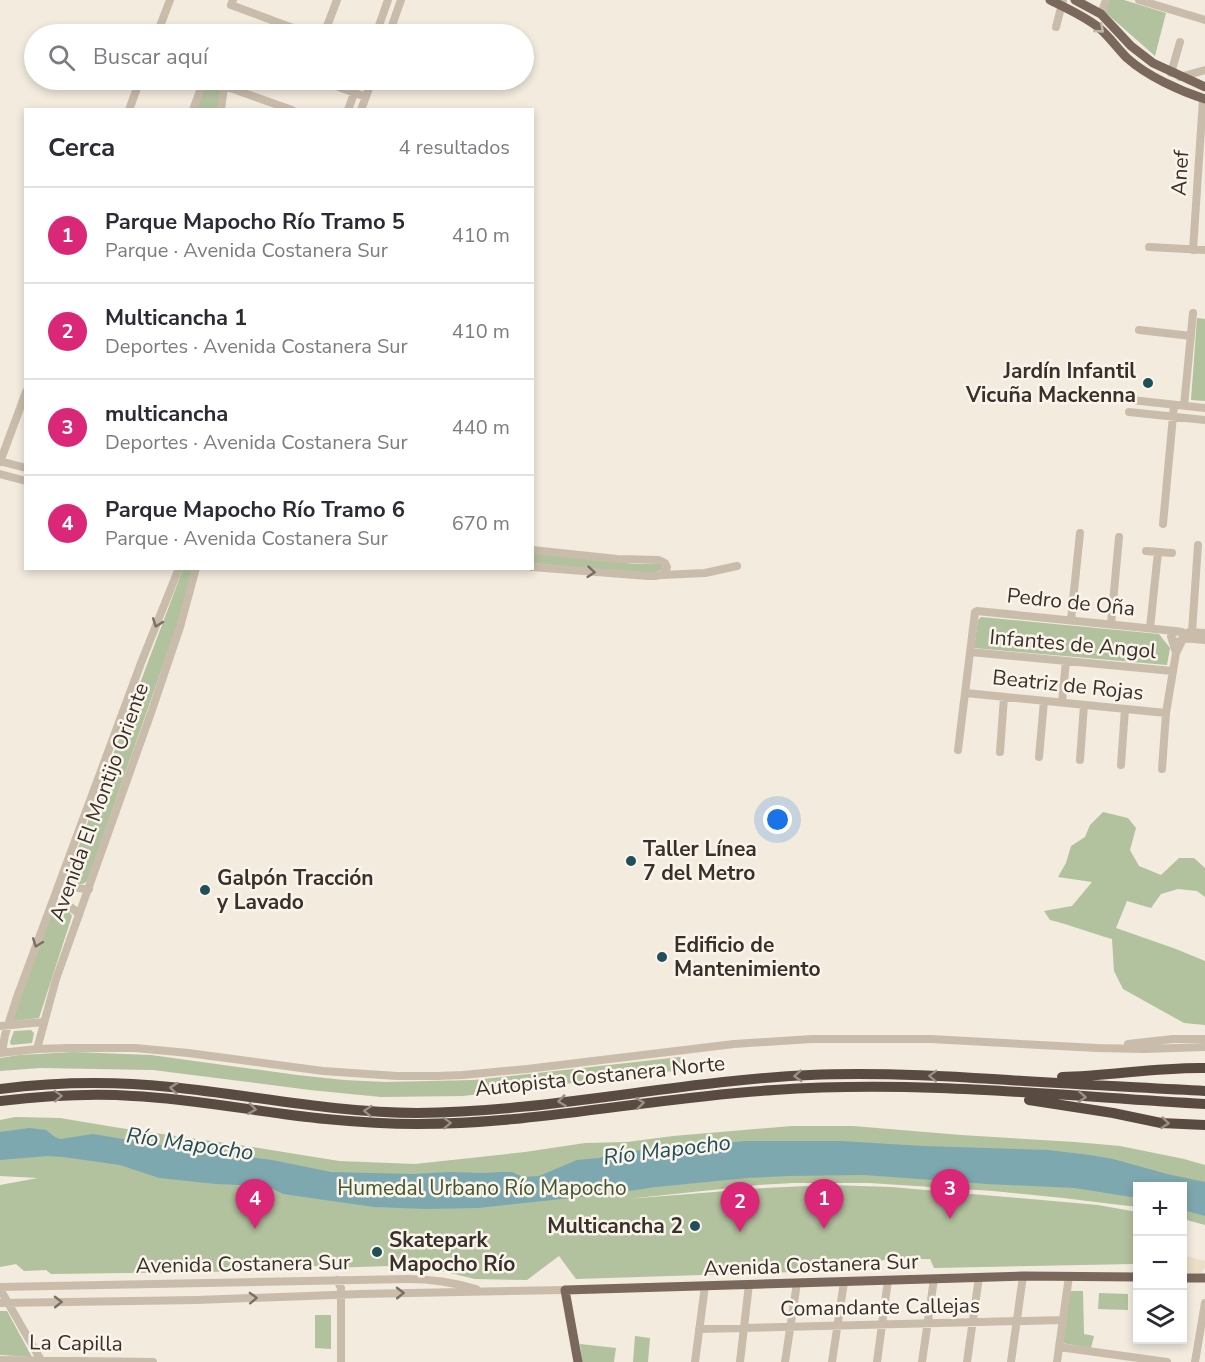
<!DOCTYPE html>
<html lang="es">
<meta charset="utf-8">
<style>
body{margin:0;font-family:"Nunito Sans",sans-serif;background:#f2f2f3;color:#2b2b33}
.controls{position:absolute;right:18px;bottom:18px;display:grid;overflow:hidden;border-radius:0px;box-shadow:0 3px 9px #0003}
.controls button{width:54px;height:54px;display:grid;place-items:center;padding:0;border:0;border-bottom:2px solid #e1e1e2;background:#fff;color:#2b2b33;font:30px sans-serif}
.you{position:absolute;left:778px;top:820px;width:21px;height:21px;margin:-15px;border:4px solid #fff;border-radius:50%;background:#1a73e8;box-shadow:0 0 0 9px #1a73e833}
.badge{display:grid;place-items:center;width:39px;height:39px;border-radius:50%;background:#db2777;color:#fff;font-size:20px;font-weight:700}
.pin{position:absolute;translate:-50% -50px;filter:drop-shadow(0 2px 3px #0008)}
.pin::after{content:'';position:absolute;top:32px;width:21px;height:18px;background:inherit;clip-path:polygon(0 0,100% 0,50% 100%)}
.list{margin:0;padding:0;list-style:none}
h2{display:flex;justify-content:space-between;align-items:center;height:78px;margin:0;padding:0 24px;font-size:26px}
h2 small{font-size:20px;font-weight:400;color:#7c7c81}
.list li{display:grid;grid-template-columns:39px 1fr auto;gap:18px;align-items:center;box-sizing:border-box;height:96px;padding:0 24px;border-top:2px solid #e1e1e2}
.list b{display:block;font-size:22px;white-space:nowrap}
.list p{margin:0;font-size:20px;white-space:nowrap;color:#7c7c81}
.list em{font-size:20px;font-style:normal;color:#7c7c81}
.icon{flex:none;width:33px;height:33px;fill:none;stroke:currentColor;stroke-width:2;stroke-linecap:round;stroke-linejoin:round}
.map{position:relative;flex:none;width:1205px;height:1362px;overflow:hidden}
.search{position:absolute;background:#fff;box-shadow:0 3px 9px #0003;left:24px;top:24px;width:510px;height:66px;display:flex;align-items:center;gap:15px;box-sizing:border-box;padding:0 21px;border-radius:33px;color:#7c7c81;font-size:22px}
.panel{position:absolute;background:#fff;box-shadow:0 3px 9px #0003;left:24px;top:108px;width:510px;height:462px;border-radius:0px}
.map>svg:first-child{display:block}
</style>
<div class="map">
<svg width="1205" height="1362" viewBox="0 0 1205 1362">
<rect width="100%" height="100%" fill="#f2ebde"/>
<path fill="#b2c19e" d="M1109,0H1124L1166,13L1155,56L1105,12Z
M206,82L221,88L218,109L196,110Z
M1197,318L1205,319V401L1191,400Z
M532,553L635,564H660L662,565L663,569L657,572H621L533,563Z
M183,569H194L181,614L88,879C85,886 78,884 71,883L68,879L69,872Z
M981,617L1159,634L1170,648L1167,665L974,648L978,620Z
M1103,812L1128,818L1136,828L1130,850L1139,866L1161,875L1179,858H1194L1205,868V897L1197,891L1178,889L1161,894L1151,908L1127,901L1116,928L1176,949L1205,961V1025L1184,1023L1123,989L1114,971L1112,939C1091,933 1071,925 1050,920L1044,911L1072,906L1092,882L1058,877L1066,863L1071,846L1085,837L1090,825Z
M55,908L69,911L72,916L39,1018L14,1021V1016L53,909Z
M31,1030L34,1033L32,1043L11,1045L10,1042L14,1031Z
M74,1052L151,1055L297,1075L344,1080L385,1082L474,1080L680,1057L685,1059V1068L682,1070L463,1096L381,1097L310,1090L153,1070L40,1068L0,1071V1058L20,1055Z
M15,1117L60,1118L120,1128L253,1147L339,1161L415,1164L525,1152L585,1143L627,1142L673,1136L792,1126H853L961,1135L1075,1142L1120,1146L1184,1159L1205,1165V1225L1183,1219L1182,1186H1138L1137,1207L1063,1198L993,1191L869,1183H793L759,1185L627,1199L765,1188L828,1185L891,1187L1098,1205L1137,1212V1258L1134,1264L934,1268L930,1259H886L860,1270L576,1279L559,1256L527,1280L475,1279L429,1268L390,1266L325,1268C312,1264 295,1266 283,1271L51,1274L46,1270L24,1271L16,1264L0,1267V1185L38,1178L0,1176V1120Z
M1069,1291H1083L1084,1334L1094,1336L1091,1348L1062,1343Z
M1099,1293L1128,1294V1310L1098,1309Z
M0,1311H7L32,1357L0,1355Z
M315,1315H331V1349L315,1348Z
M635,1336L650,1338L648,1362H633Z
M580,1344L616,1348L614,1362H582Z"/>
<path fill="#eadec6" d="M1182,1255L1205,1261V1267L1203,1271L1201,1273H1187L1183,1270Z"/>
<path fill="#7ea8af" d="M29,1128L46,1130L55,1137L60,1139L93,1134L189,1150L272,1160L331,1172L413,1174L449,1172L485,1173L500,1172H512L523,1177L539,1176L577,1160L599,1158L615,1154L675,1145L709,1144L747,1141H841L923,1146L1048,1150L1090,1155L1113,1159L1167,1174L1205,1182V1216L1183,1210L1182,1186H1138L1137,1198L1075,1188L986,1184L864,1175L787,1176L747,1178L656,1187L608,1194L478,1208L426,1209L374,1207L283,1194L269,1187L260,1186L216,1184L159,1178L120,1165L63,1157L48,1156L0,1160V1132Z"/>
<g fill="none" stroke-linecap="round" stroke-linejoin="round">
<path stroke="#cabcaa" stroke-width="8" d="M233,0L231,5L309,34
M1139,0L1205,20
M1101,14L1106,0
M1056,27L1063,0
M157,34L170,0
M324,34L337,0
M376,34L388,0
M389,34L401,0
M1171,73L1180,42
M1180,77L1205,70
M208,80L292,110
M319,80L366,97
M129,110L140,80
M193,110L204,80
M221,110L224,86
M348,110L359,80
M361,110L372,80
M1149,247L1205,250
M1193,250L1203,99
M1139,330L1191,336
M1131,400L1205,408
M1184,406L1193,313
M1129,412L1205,420
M0,461L26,468
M0,462L26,392
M0,474L26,481
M1163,524L1174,405
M532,550L617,559L659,560L665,563L667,567C665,577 656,576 648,576L532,567
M1146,551L1172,553
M662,575L705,573L737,566
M1071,620L1080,533
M1111,624L1119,537
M1150,628L1158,552
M1189,632L1205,633
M1192,632L1198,545
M1183,638L1205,640
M1174,641L1179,642L1182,641L1183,635L1182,632L1175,631L1171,636L1176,653
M970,652L1173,671
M966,693L1166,713
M1062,702L1066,661
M958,750L975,612L977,611L1175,631
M1000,752L1004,697
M1039,757L1044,701
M1080,760L1084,705
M1121,765L1125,709
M1162,769L1166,713L1176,653L1182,641
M63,876C68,887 77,889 89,889
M51,908C62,902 71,905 79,915
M0,1026L44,1022
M1128,1044L1173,1039H1205
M37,1049L56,979L152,710L180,627L196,568
M2,1052L5,1035L16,1000L141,663L179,568
M0,1053L37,1049L68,1048H135L188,1053L323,1071L397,1076H437L463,1075L527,1069L734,1044L812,1039H930L1097,1048L1144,1049L1205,1047
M337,1280L341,1288V1362
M0,1287L408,1279C433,1279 452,1282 476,1289
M0,1289L42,1362
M0,1303L197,1300L360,1294L565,1290
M699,1329L1062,1320
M1059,1347L1167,1362
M0,1360L153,1362
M695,1362L705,1286
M740,1362L749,1284
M785,1362L797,1283
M832,1362L844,1282
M877,1362L888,1280
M922,1362L934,1279
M967,1362L979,1277
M1011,1362L1023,1276
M1057,1362L1069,1276
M1195,1362L1205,1303"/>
<path stroke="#79685b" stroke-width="9" d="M1050,0C1066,8 1084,16 1098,27C1109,36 1117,48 1127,58C1147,76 1180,91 1205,99
M1075,0L1101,14L1131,46L1153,63L1205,87
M1182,1278H1205
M578,1362L565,1290L1023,1276L1138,1277"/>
<path stroke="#594b41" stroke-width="10" d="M1062,1077C1110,1076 1157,1067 1205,1068
M0,1089C56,1082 113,1081 170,1087C252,1095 334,1113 417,1113C549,1112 679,1081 810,1075C871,1072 932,1075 993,1079C1063,1084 1134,1087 1205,1091
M1029,1100L1113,1113L1161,1123L1205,1125
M0,1101C44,1096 89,1093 133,1096C198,1099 262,1113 326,1119C357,1122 387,1124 417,1124C537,1124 655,1097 774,1090C918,1080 1062,1096 1205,1104"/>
</g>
<defs><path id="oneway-chevron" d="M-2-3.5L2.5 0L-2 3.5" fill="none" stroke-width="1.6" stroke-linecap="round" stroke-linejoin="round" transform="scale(1.5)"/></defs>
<use stroke="#c0b5aa" href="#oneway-chevron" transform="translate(1100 29) rotate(41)"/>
<g stroke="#7a6f64">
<use href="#oneway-chevron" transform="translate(591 572) rotate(5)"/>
<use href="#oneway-chevron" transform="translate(157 623) rotate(111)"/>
<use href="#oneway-chevron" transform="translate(37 943) rotate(111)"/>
<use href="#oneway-chevron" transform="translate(400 1293) rotate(-1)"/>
<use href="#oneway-chevron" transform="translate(253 1298) rotate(-2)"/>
<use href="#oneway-chevron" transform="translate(58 1302) rotate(-1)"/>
</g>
<g stroke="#998f85">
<use href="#oneway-chevron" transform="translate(798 1076) rotate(176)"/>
<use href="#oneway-chevron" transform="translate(933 1076) rotate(-178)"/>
<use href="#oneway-chevron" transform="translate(174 1088) rotate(-174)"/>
<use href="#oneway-chevron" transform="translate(58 1096) rotate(-2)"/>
<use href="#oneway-chevron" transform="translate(1082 1097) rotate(4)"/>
<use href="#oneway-chevron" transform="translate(562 1101) rotate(173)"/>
<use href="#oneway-chevron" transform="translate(640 1103) rotate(-7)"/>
<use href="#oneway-chevron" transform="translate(252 1109) rotate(8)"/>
<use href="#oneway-chevron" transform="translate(368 1111) rotate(-177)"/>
<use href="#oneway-chevron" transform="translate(447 1123) rotate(-2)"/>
<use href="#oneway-chevron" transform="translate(1165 1123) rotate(6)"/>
</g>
<g fill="#204f59" stroke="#faf4eb" stroke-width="2">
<circle cx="1148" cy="383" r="6"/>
<circle cx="631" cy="861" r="6"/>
<circle cx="205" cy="890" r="6"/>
<circle cx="662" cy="957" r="6"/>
<circle cx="695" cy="1226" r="6"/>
<circle cx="377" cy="1252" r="6"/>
</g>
<g text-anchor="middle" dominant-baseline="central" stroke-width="5" stroke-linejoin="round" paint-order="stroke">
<g font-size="21" fill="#38302a" stroke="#faf4eb">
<text transform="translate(1180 173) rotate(-86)">Anef</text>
<text transform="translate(1071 602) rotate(6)">Pedro de Oña</text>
<text transform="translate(1073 644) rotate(5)">Infantes de Angol</text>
<text transform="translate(1068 685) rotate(6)">Beatriz de Rojas</text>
<text transform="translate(99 802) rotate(-70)">Avenida El Montijo Oriente</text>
<text transform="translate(600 1076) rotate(-6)">Autopista Costanera Norte</text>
<text transform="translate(243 1264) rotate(-1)">Avenida Costanera Sur</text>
<text transform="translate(811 1265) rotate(-2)">Avenida Costanera Sur</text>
<text transform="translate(880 1307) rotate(-1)">Comandante Callejas</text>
<text transform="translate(76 1343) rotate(1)">La Capilla</text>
</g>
<g font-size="21" font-weight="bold" fill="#38302a" stroke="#faf4eb" text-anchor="start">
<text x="1136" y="371" text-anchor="end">Jardín Infantil<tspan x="1136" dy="24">Vicuña Mackenna</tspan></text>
<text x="643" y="849">Taller Línea<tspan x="643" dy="24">7 del Metro</tspan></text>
<text x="217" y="878">Galpón Tracción<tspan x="217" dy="24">y Lavado</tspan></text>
<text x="674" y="945">Edificio de<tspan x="674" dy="24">Mantenimiento</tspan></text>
<text x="683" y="1226" text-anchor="end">Multicancha 2</text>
<text x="389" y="1240">Skatepark<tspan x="389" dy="24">Mapocho Río</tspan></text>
</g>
<g font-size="21" fill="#43562e" stroke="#faf4eb">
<text x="482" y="1188">Humedal Urbano Río Mapocho</text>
</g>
<g font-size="22" font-style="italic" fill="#204f59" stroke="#faf4eb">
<text transform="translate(190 1144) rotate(8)">Río Mapocho</text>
<text transform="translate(667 1150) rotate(-7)">Río Mapocho</text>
</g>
</g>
</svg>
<div class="controls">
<button>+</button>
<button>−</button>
<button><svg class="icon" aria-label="layers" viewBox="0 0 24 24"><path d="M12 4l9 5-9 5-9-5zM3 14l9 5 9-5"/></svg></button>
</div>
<div class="you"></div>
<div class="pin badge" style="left:824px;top:1229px">1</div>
<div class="pin badge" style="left:740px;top:1232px">2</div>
<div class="pin badge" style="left:950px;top:1219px">3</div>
<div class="pin badge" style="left:255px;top:1229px">4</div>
<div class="search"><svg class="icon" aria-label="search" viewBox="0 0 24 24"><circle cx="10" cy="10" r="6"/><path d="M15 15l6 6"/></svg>Buscar aquí</div>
<section class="panel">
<h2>Cerca<small>4 resultados</small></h2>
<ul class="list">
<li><span class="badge">1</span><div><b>Parque Mapocho Río Tramo 5</b><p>Parque · Avenida Costanera Sur</p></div><em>410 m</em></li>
<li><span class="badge">2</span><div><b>Multicancha 1</b><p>Deportes · Avenida Costanera Sur</p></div><em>410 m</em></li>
<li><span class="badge">3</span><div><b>multicancha</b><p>Deportes · Avenida Costanera Sur</p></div><em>440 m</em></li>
<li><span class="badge">4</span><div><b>Parque Mapocho Río Tramo 6</b><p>Parque · Avenida Costanera Sur</p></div><em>670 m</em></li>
</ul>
</section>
</div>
